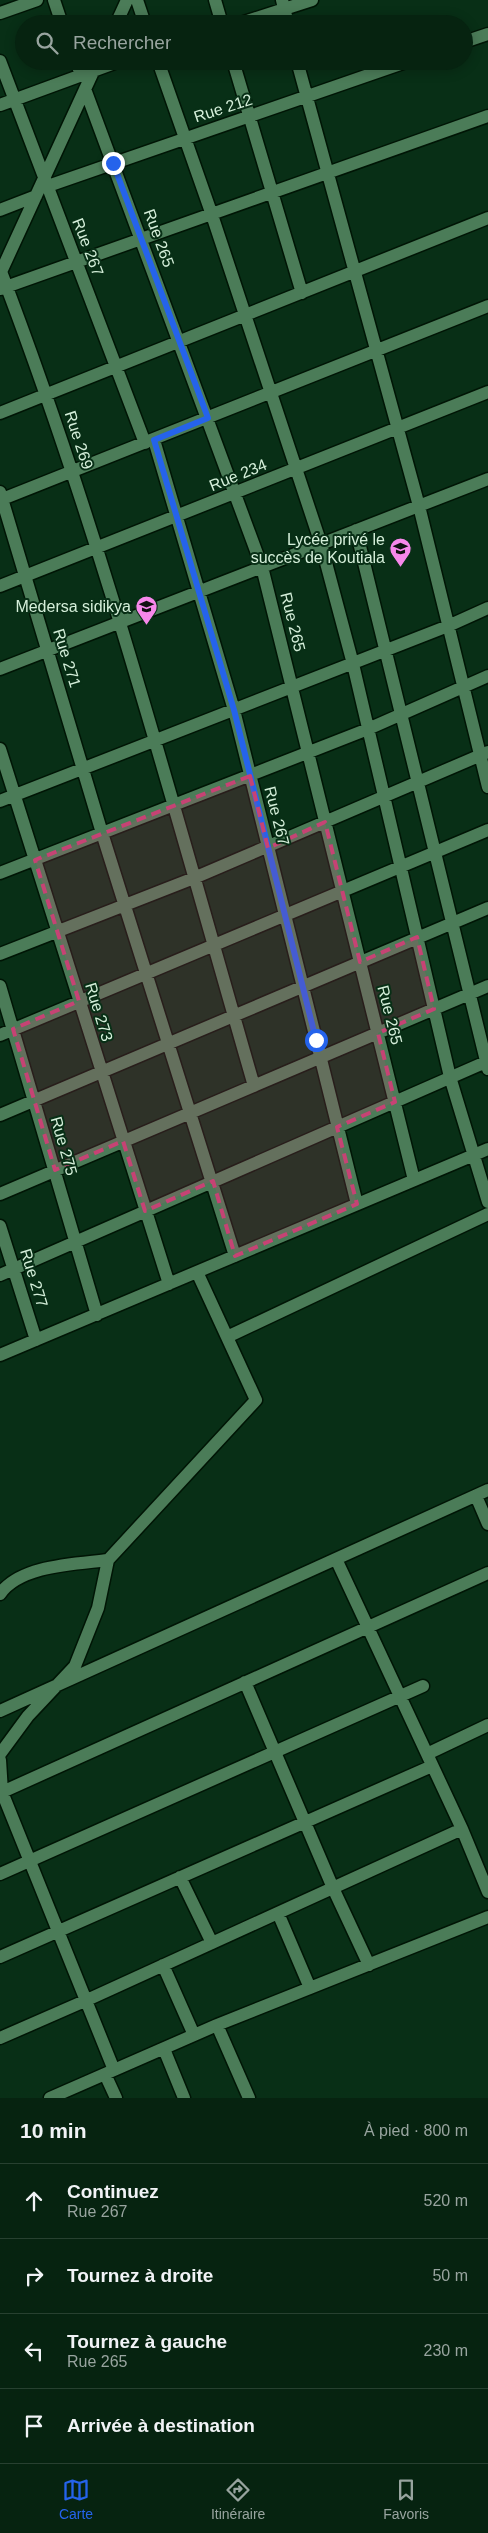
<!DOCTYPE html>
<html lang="fr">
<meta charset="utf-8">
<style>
body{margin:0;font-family:Arial,sans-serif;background:#142f1e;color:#f1f3f6}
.stop{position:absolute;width:15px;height:15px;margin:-11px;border:4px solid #2563eb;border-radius:50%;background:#fff}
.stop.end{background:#2563eb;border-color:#fff;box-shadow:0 1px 5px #0008}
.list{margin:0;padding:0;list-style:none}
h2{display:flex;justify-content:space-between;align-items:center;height:65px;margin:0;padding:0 20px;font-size:21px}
h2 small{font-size:16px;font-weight:400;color:#98a49f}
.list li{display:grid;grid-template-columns:32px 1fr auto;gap:15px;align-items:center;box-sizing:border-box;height:75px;padding:0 20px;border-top:1px solid #274030}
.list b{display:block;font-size:19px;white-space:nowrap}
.list p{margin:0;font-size:16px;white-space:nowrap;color:#98a49f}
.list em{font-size:16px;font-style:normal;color:#98a49f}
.icon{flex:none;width:28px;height:28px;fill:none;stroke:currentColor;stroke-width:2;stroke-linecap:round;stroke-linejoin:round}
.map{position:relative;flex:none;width:488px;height:2098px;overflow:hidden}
.search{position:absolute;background:#062310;box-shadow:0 2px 12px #0003;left:15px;right:15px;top:15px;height:55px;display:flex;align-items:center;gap:12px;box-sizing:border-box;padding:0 18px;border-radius:28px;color:#98a49f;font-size:19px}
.sheet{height:365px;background:#062310}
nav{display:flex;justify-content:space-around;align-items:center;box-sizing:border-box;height:70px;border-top:1px solid #274030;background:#062310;font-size:14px;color:#98a49f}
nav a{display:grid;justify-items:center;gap:2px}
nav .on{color:#2563eb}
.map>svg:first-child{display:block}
</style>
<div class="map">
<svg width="488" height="2098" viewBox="0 0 488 2098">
<rect width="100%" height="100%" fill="#082f16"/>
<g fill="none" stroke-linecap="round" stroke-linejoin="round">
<defs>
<path id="minor" d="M54,0L62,24
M137,0L145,24
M215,0L222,24
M282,0L288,24
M0,13L37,0
M116,24L127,0
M238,24L312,0
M464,42L488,34
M0,61L145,443
M76,61L81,75
M158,61L212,215L321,544L353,664L450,1077L488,1202
M233,61L302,293
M297,61L419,506L488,787
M85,89L262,567L414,1180
M0,105L120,61
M48,186L409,61
M0,210L36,196
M0,269C102,536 175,812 254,1086
M0,274L98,61
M0,289L488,116
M0,413L488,218
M154,440L234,710L357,1204
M0,492L102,833L235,1256
M0,500L488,306
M356,530L488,1069
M0,586L488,392
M0,669L488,479
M0,749L169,1284
M0,801L448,626L488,608
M0,873L368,729L488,676
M0,954L194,878L488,752
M0,986L97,1315
M0,1035L488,830
M0,1115L488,908
M0,1194L488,986
M0,1226L36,1340
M0,1275L488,1061
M227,1337L488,1214
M0,1355L488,1149
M476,1496L488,1524
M336,1559L462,1829L488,1892
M0,1594C20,1565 76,1564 108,1560
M245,1682L333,1888L369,1965
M0,1711L488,1490
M0,1754L28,1716L75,1666L98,1608L108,1560L256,1400L197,1272
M427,1754L488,1725
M0,1760L2,1792L114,2070
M0,1793L488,1573
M0,1874L423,1686
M180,1877L212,1943
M278,1913L310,1988
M0,1957L432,1766
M163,1965L194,2035
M217,2025L249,2098
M0,2038L87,2000L462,1829
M164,2049L184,2098
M105,2074L116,2098
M50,2098L217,2025L488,1917"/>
</defs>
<use href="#minor" stroke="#001505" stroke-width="15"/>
<use href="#minor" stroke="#4b7c58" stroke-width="12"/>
</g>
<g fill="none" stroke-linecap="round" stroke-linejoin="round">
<path stroke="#2563eb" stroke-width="6" d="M113,163L208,418L154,440L234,710L316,1040"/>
</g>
<path fill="#c64374" fill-opacity="0.2" stroke="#c64374" stroke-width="4" stroke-dasharray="10 6" stroke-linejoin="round" d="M250,776L268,848L325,822L360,962L417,937L434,1009L378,1033L395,1102L337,1127L357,1204L235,1256L213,1181L145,1211L123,1141L55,1170L13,1029L79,1001L35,860Z"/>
<defs>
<symbol id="school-pin" viewBox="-11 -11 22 30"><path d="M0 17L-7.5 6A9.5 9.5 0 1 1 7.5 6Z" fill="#f788eb" stroke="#082f16"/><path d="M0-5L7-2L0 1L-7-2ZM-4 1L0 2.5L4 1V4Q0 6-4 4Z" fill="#111"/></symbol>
</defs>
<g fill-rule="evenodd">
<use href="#school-pin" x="388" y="536" width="25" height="34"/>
<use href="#school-pin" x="134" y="594" width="25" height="34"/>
</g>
<g text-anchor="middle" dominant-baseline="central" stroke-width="4" stroke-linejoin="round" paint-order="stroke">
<g font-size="16" fill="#d5efda" stroke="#082f16">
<text transform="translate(223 108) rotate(-18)">Rue 212</text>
<text transform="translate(159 238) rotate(70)">Rue 265</text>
<text transform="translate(88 247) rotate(69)">Rue 267</text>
<text transform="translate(79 440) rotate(72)">Rue 269</text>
<text transform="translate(238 475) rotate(-22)">Rue 234</text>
<text transform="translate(293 622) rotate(76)">Rue 265</text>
<text transform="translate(67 658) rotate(73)">Rue 271</text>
<text transform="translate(277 816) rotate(76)">Rue 267</text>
<text transform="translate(99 1012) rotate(73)">Rue 273</text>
<text transform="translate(390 1015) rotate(76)">Rue 265</text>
<text transform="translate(64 1146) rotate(74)">Rue 275</text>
<text transform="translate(34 1278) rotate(73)">Rue 277</text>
</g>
<g font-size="16" fill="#d5efda" stroke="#082f16" text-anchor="end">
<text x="385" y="539">Lycée privé le<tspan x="385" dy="18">succès de Koutiala</tspan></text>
<text x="131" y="606">Medersa sidikya</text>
</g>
</g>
</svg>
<div class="stop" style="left:316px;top:1040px"></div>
<div class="stop end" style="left:113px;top:163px"></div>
<div class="search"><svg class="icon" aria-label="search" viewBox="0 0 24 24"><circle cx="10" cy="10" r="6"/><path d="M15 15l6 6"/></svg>Rechercher</div>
</div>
<section class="sheet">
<h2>10 min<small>À pied · 800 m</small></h2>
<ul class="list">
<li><svg class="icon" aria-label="ahead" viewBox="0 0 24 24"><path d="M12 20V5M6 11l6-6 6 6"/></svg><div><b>Continuez</b><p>Rue 267</p></div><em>520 m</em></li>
<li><svg class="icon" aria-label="right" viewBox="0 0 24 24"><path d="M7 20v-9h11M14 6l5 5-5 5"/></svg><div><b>Tournez à droite</b></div><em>50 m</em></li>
<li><svg class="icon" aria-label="left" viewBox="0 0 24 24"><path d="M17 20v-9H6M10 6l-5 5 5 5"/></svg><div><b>Tournez à gauche</b><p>Rue 265</p></div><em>230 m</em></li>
<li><svg class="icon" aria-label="arrive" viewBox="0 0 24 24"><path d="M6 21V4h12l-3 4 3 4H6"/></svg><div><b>Arrivée à destination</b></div></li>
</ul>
</section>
<nav>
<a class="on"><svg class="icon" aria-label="map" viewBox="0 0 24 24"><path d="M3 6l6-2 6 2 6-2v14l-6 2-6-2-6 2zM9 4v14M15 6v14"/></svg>Carte</a>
<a><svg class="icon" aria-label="directions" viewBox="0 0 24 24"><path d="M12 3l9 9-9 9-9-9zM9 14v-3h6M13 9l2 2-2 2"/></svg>Itinéraire</a>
<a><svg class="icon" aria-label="saved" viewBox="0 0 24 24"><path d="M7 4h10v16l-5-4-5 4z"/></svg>Favoris</a>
</nav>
